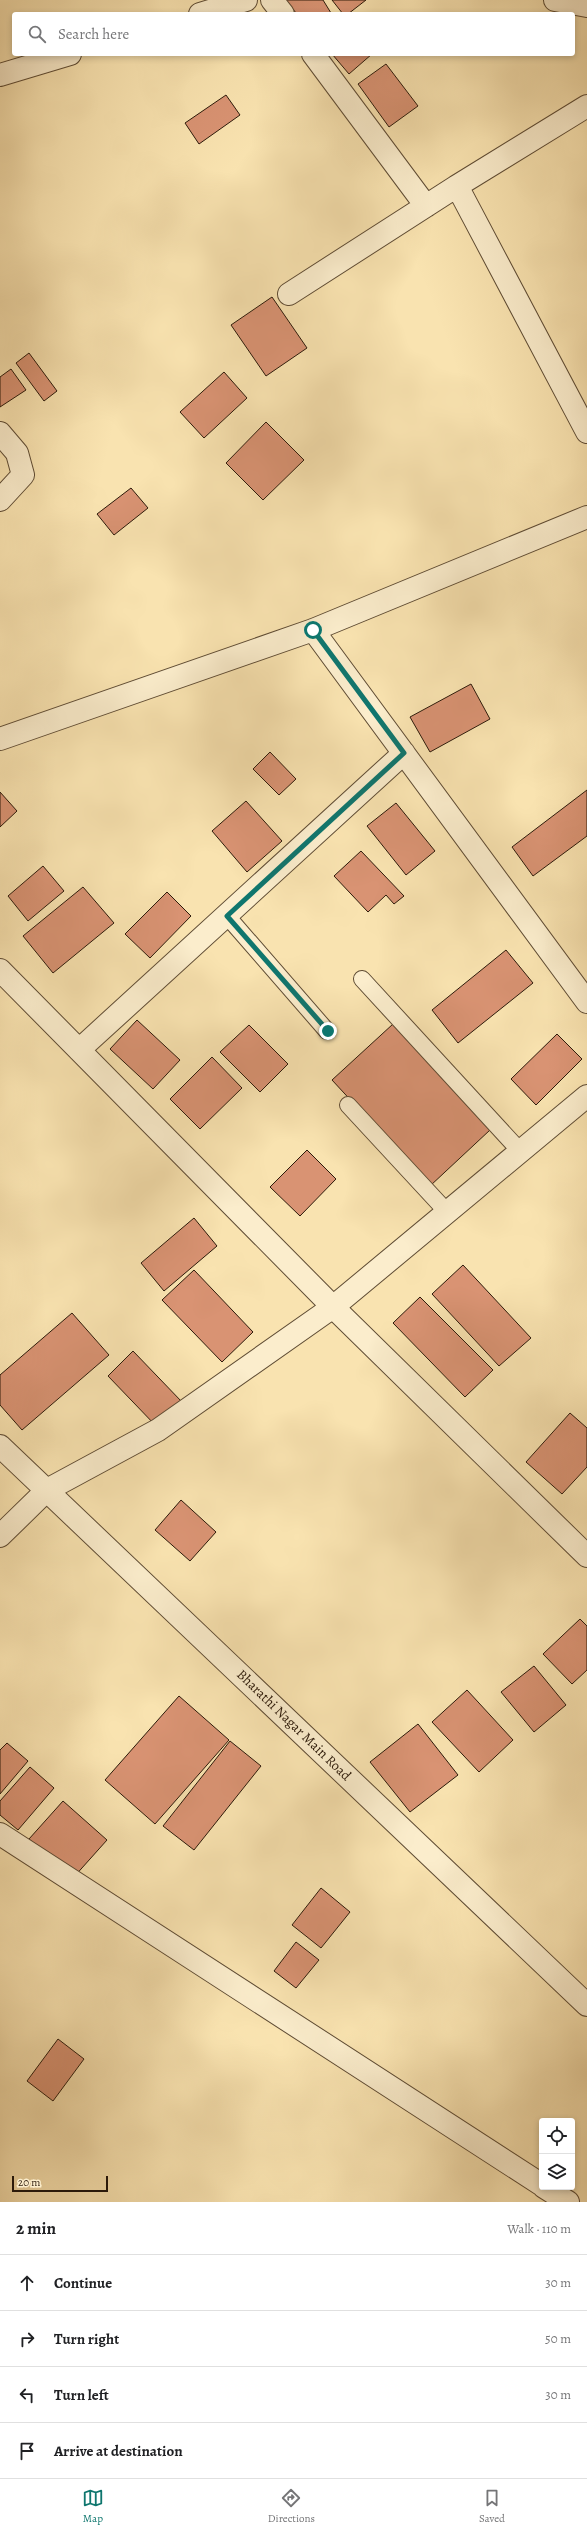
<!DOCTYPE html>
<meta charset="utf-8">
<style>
body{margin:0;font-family:Alegreya,serif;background:#f2f2f2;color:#202124}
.controls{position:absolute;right:12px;bottom:12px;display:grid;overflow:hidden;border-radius:4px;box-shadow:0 2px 6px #0003}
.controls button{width:36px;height:36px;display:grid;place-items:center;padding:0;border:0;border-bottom:1px solid #e0e0e0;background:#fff;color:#202124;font:20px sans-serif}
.scale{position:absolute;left:12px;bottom:10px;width:96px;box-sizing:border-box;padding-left:4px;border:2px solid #2c1a0a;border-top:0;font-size:11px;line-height:14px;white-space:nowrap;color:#2c1a0a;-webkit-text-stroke:3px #fbedcc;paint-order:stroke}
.stop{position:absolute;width:12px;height:12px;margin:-9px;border:3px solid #0f766e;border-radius:50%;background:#fff}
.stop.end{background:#0f766e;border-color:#fff;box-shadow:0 1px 4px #0008}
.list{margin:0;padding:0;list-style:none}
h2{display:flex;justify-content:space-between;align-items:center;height:52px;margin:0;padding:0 16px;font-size:17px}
h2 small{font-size:13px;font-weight:400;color:#757577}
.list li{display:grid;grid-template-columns:26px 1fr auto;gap:12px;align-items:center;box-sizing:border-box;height:56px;padding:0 16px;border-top:1px solid #e0e0e0}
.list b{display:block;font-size:15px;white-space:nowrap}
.list em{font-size:13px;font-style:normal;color:#757577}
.icon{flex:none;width:22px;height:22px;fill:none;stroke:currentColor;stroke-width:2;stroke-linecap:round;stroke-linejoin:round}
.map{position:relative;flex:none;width:587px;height:2202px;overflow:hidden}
.search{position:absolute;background:#fff;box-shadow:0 2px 6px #0003;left:12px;right:12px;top:12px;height:44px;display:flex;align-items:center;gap:10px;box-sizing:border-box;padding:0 14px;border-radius:4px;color:#757577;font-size:15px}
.sheet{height:276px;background:#fff}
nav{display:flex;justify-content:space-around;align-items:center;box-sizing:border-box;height:56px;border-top:1px solid #e0e0e0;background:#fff;font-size:11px;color:#757577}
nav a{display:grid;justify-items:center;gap:2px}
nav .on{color:#0f766e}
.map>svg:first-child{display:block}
</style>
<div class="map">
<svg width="587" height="2202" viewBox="0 0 587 2202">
<rect width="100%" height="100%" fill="#f9e3b0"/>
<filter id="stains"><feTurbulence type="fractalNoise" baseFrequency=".005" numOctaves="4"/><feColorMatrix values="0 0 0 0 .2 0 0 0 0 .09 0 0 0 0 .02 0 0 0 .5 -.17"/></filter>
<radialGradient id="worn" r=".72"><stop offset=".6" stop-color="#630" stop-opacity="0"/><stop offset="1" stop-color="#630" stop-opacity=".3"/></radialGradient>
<path fill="#d99373" stroke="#2c1a0a" d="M285,0H323L331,13L297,14Z
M332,0H366L348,14H343Z
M332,54H372L349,74Z
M386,64L418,106L389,127L358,84Z
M226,95L240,115L199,144L185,123Z
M272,297L307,348L266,376L231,325Z
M29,353L57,391L44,401L16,363Z
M11,369L26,390L0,407V377Z
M224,372L247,398L204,438L180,412Z
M266,422L304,460L263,500L226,463Z
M131,488L148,508L114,535L97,514Z
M471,684L490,719L430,752L410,717Z
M270,752L296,779L279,795L253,769Z
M587,790V836L533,876L512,847Z
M0,792L17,811L0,827Z
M246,801L282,841L247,872L212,831Z
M396,803L435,851L406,875L367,826Z
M361,851L404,896L394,904L386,895L368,912L334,876Z
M43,866L64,891L28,921L8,896Z
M83,887L114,923L53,973L23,936Z
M167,892L191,916L150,958L125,934Z
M506,950L533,983L458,1043L432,1010Z
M137,1020L180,1060L153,1089L110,1049Z
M393,1024L490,1130L430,1186L332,1080Z
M249,1025L288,1064L260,1092L220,1052Z
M557,1034L582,1059L536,1105L511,1079Z
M212,1057L242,1088L200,1129L170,1099Z
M307,1150L336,1179L300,1216L270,1187Z
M194,1218L217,1246L164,1291L141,1263Z
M463,1265L531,1338L499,1366L432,1294Z
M194,1270L253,1332L222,1362L162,1300Z
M420,1297L493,1370L465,1397L393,1323Z
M72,1313L109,1355L22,1430L0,1405V1375Z
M133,1351L182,1402L157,1427L108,1376Z
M570,1413L587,1428V1467L562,1494L526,1462Z
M181,1500L216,1532L190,1561L155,1530Z
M580,1619L587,1626V1670L572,1684L543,1654Z
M534,1666L566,1705L534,1732L501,1692Z
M467,1690L513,1740L479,1772L432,1722Z
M179,1696L229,1740L155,1824L105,1780Z
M418,1724L458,1775L410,1812L370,1762Z
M230,1741L261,1766L194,1850L163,1826Z
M7,1743L28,1761L0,1794V1750Z
M30,1767L54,1788L18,1830L0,1815V1801Z
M63,1801L107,1840L73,1878L29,1839Z
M321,1888L350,1912L321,1948L292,1925Z
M296,1942L319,1960L296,1988L274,1971Z
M58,2039L84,2059L53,2101L27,2081Z"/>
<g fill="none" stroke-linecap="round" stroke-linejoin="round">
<defs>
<path id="lane" d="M227,916L327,1031
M362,979L520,1151
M348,1105L447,1212"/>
<path id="street" d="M272,0L283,14
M555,0L587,6
M200,14L246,0
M313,54L426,206
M0,75L70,54
M587,106L457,186L587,432
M289,294L457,186
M0,433L17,453L23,475L0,500
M313,630L587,1002
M0,739L313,630L587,517
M0,970L333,1307L587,1556
M79,1050L404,753
M0,1446L587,2005
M0,1536L47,1490L158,1430L333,1307L587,1096
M0,1834L542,2185
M544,2187L568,2202"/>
</defs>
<use href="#lane" stroke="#5f4c34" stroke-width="18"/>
<use href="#street" stroke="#5f4c34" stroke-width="24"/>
<use href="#lane" stroke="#fbedcc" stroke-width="16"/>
<use href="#street" stroke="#fbedcc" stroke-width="22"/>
</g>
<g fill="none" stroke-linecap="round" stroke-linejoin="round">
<path stroke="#0f766e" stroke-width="5" d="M313,630L404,753L227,916L328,1031"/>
</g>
<g text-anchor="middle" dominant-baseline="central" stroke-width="3.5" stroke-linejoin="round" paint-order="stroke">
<g font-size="14" fill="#2c1a0a" stroke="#fbedcc">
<text transform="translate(294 1725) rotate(44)">Bharathi Nagar Main Road</text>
</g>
</g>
<rect width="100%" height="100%" filter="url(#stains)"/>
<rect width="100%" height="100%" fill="url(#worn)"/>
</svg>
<div class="controls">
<button><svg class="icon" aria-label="locate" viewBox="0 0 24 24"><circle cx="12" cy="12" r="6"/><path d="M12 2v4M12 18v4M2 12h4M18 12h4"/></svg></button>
<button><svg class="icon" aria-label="layers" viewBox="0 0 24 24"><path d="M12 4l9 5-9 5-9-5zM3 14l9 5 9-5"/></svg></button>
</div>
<div class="scale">20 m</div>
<div class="stop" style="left:313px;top:630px"></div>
<div class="stop end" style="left:328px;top:1031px"></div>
<div class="search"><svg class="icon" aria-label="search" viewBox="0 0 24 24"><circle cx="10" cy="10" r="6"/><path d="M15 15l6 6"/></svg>Search here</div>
</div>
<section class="sheet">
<h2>2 min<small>Walk · 110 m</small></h2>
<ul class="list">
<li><svg class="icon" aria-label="ahead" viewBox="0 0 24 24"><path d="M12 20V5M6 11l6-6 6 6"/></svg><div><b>Continue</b></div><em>30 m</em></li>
<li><svg class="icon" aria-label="right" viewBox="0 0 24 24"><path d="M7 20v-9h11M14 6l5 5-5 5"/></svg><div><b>Turn right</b></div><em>50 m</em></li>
<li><svg class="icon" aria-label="left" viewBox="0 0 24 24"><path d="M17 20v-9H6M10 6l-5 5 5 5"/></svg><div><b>Turn left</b></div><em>30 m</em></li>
<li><svg class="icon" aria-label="arrive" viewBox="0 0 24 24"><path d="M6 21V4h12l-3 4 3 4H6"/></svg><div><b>Arrive at destination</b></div></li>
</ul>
</section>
<nav>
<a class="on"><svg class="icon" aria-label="map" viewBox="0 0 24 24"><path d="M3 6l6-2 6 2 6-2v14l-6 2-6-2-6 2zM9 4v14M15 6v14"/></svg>Map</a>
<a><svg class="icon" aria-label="directions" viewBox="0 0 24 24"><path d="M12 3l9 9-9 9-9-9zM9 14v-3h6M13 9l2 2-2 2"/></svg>Directions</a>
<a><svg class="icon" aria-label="saved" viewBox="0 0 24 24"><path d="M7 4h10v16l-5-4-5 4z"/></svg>Saved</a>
</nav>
